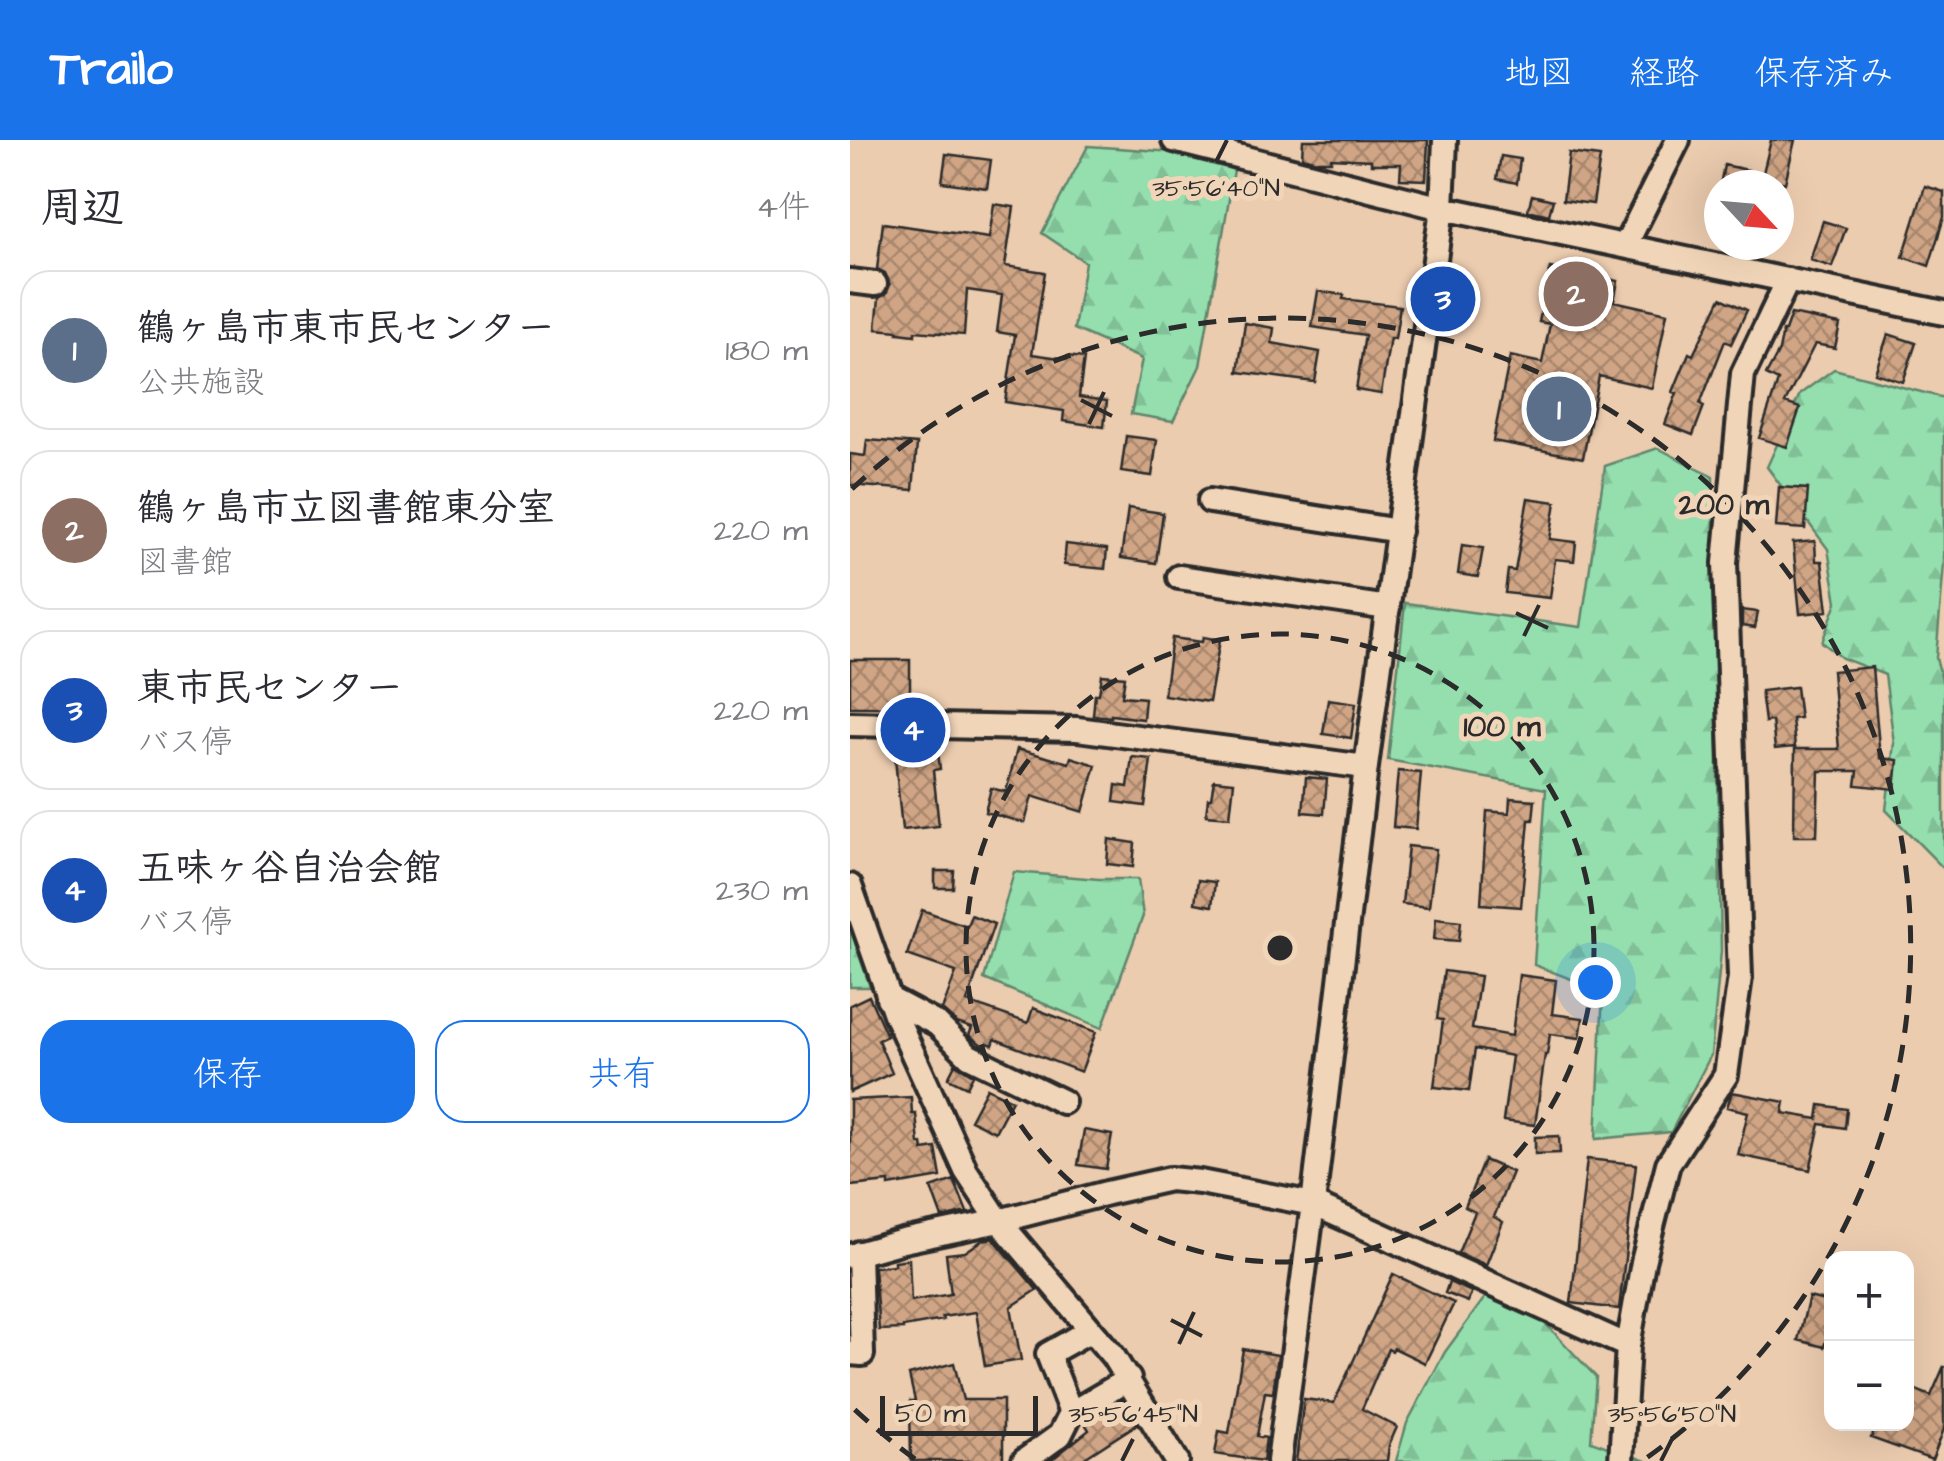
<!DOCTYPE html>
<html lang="ja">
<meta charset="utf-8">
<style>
body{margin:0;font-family:"Architects Daughter","Klee One",sans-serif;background:#f2f2f3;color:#2b2b33}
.controls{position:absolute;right:30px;bottom:30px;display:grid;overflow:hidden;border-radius:20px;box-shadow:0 10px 40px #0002}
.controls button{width:90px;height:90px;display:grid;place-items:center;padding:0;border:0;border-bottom:2px solid #e1e1e2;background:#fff;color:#2b2b33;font:50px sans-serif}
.compass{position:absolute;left:854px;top:30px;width:90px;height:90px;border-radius:50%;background:#fff;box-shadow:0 10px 40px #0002;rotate:116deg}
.scale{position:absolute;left:30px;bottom:25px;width:158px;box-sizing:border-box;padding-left:10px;border:5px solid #2b2b2b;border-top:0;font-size:28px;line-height:35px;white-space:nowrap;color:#2b2b2b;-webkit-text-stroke:8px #f1d5b8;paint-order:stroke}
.you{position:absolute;left:745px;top:842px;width:35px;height:35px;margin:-25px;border:8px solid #fff;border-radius:50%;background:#1a73e8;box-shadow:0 0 0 15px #1a73e833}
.badge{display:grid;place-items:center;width:65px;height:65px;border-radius:50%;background:#1a73e8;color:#fff;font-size:32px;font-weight:700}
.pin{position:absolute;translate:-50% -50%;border:5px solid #fff;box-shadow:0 2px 10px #0006}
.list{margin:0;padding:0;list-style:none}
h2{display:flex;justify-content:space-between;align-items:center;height:130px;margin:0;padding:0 40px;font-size:42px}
h2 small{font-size:32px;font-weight:400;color:#7c7c81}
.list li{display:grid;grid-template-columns:65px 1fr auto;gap:30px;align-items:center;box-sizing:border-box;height:160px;margin:0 20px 20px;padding:0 20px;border:2px solid #e1e1e2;border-radius:30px}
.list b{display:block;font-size:38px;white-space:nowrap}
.list p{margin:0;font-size:32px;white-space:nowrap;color:#7c7c81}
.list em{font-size:32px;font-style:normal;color:#7c7c81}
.actions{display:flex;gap:20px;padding:30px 40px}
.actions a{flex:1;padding:22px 0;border:2px solid #1a73e8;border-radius:30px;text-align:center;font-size:35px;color:#1a73e8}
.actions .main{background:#1a73e8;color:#fff}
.map{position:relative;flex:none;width:1094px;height:1321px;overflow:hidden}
header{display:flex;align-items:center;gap:60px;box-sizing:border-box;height:140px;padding:0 50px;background:#1a73e8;color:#fff}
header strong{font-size:48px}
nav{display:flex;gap:55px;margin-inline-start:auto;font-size:35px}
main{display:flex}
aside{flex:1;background:#fff}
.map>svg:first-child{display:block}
</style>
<header>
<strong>Trailo</strong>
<nav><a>地図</a><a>経路</a><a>保存済み</a></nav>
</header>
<main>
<aside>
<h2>周辺<small>4件</small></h2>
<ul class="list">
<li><span class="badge" style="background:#5c6f8a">1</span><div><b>鶴ヶ島市東市民センター</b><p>公共施設</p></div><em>180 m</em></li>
<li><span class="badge" style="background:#8d6e63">2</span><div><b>鶴ヶ島市立図書館東分室</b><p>図書館</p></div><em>220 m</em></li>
<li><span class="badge" style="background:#1a4fb4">3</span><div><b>東市民センター</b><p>バス停</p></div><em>220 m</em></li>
<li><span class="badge" style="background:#1a4fb4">4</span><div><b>五味ヶ谷自治会館</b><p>バス停</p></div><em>230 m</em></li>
</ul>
<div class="actions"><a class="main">保存</a><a>共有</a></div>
</aside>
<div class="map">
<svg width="1094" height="1321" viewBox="0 0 1094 1321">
<defs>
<pattern id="forest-firs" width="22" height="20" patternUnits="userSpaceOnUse" patternTransform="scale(2.5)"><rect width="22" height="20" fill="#95dfae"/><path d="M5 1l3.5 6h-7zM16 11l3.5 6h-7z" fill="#81c096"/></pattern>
<pattern id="building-cross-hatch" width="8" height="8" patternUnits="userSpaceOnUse" patternTransform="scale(2.5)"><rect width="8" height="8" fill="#d0a585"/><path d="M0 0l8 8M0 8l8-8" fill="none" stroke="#a9876d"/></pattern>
</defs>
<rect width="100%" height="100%" fill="#ecccaf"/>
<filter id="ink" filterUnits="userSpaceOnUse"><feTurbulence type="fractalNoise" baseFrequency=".01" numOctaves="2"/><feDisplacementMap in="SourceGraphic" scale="20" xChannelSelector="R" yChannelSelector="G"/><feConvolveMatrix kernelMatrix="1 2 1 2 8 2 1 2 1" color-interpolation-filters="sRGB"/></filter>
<g filter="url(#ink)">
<path fill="url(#forest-firs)" stroke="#60856c" stroke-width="2.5" d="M238,6L339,13L384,30L350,226L323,281L281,274L292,219L224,189L235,122L192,93Z
M984,229L1094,258V424L1086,518L1094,548V729L1036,670L1044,603L1035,535L992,518L972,502L987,462L978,409L917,327L950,254Z
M808,308L863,337L871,811L861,915L821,992L746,999L753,851L684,825L696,649L538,620L555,463L731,487L755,326Z
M164,732L249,739H288L293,776L252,888L134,839Z
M0,788L20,847H0Z
M636,1156L694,1182L746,1237L741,1301L796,1321H546L557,1283L595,1212Z"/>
<path fill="url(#building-cross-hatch)" stroke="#2b2b2b" stroke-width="2.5" d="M453,0H578L576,40L550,39L551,24H521V20L481,18V21H467L452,17Z
M921,0H945L935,43L912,37Z
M719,13L750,17L743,64L713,60Z
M96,14L141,20L137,48L92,42Z
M651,16L670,19L667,43L647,39Z
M874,25L898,30L896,45H870Z
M1075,46L1094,52V77L1079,126L1053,117Z
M682,55L703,60L699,75L678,70Z
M144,64L164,67L155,126L195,132L182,214L217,219L218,216L234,218L229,257L257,261L254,287L213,281L214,271L155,262L165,195L147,192L152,155L117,150L114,195L65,191V195L48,193L49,191L26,189L29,158L36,154L40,145L35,133L27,129L33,83L139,98Z
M973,81L996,88L982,127L960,120Z
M700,128L768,141L764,161L817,173L802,248L749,236L733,318L643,301L660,216L692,223L700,184L689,182Z
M468,151L494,155L493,159L550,166L545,199L540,198L531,254L506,250L515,195L462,187Z
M871,158L897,170L881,204L875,201L850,264L854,266L843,295L815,284L827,253L823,252L839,213L843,215Z
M941,174L990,184L985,208L965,204L935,263L950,268L937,307L909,298L928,241L916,235L929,211L933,191H935Z
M395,183L424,188L422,203L470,212L465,242L388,232Z
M1038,194L1066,203L1053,242L1025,233Z
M276,296L307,300L302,336L271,332Z
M17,300L67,304L63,350L0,345V314L15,316Z
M929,347L958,349L955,389L926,387Z
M678,358L706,362L700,399L726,402L724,421L705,419L700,458L655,453L658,430L665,431Z
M278,368L313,373L306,423L271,418Z
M965,401L966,421H972L978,471L950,474L943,403Z
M216,404L257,409L255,429L214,425Z
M612,405L633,408L628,437L608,434Z
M892,470L908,472L905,488L892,486Z
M353,497L370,500L359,562L314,555L322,498L352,502Z
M0,520H60V567H0Z
M1022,527L1030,618L1048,620L1045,649L1006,645L1008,631H969L967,696H944L945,609H989L982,531Z
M252,535L275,537L272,556L295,558L293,579L261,575V577L243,575L245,554H249Z
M946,547L950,578L942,579L945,607L925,609L922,581L915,582L911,551Z
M478,559L506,563L501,598L473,594Z
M87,603L90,629L83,630L89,686L52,690L44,608Z
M167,609L219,623L221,617L246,625L233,672L182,656L175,683L135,672L141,648L156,652Z
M282,617L301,619L295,666L264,662L266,645L278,647Z
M548,631L571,633L566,689L543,687Z
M456,637L477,639L474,674L453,672Z
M364,640L384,642L380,677L356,675L358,658H361Z
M660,658L685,660L683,680H679L671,767L631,764L637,671L659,673Z
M259,699L285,703L283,727L257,724Z
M558,706L586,709L579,767L552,764Z
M85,731H104L103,748H85Z
M348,740L365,742L362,766L345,763Z
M72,770L117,786L121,775L144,784L117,862L178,883L183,868L246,892L231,932L145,899L143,905L138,903L136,908L119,895L122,888L107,883L92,870L106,832L57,815Z
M586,778L611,781L609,801L584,799Z
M594,831L630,836L622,889L662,896L669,835L706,840L702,874L733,878L730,898L700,894L697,915H695L685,985L653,981L662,916L625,909L619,951L584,947L593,880L587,879Z
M19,856L37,896L28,900L42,933L0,952V865Z
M105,924L123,935L117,947L98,938Z
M137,948L162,960L145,992L120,980Z
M882,952L935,962L933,973L968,979L970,965L997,969L995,988L970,984L960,1030L888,1015L898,972L877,967Z
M61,957L62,974H66L69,1004H72L73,1010L86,1008L91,1037L39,1046V1042L0,1046V960Z
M234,990L262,995L256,1029L228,1025Z
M709,996L710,1013L685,1014V997Z
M737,1019L786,1024L769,1169L721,1163Z
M634,1020L662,1032L644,1077L653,1082L636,1125L608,1113L625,1072L615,1067Z
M104,1040L117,1072L92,1078L81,1048Z
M143,1098L187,1150L161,1167L171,1220L135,1226L126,1172L92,1177L93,1180L53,1187V1189L29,1190L24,1127L44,1125V1121L59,1119L61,1161L101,1154L96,1114L115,1112L133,1100Z
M543,1134L604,1163L575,1223L544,1208L542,1211L538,1209L512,1269L547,1287L539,1305L537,1321H446L454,1259L484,1263Z
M599,1142L622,1152L618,1162L595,1153Z
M959,1157L982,1163V1178L974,1207L948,1200Z
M393,1209L428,1215L423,1253L415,1252L407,1296L416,1298L413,1321L365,1314L369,1291L379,1293Z
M104,1223L113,1260H153V1321H61L60,1261H65L59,1235Z
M1094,1226V1289L1082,1320L1021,1298L1027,1284H1056V1246L1081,1256Z
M272,1260L287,1284L230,1321H200L239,1290L236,1285Z"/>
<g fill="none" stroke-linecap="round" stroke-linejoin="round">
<defs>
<path id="minor" d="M324,0L592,68L1094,173
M775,106L828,0
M0,141L25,144
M360,361L549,391
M329,437L538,468
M0,584L227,589L516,627
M0,746L45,874L116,1031L149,1081L263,1216L327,1321
M38,858L87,884L119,916L213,962
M0,1116L53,1101L149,1081L257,1053L320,1039L350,1042L463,1064L778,1206
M0,1213L12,1214L9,1113
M221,1273L198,1214L241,1190
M174,1321L210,1295L221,1273L279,1239
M429,1321L463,1064L516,627L592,68L595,0
M771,1321L778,1206L793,1122L818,1024L876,935L890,837L875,423L893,234L938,140"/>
</defs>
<use href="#minor" stroke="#2b2b2b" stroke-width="30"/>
<use href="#minor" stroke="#f1d5b8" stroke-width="22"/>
</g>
</g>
<path fill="none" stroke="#2b2b2b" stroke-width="4" d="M366,22L377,0M231,260L262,276M239,284L254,252M666,473L698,488M674,496L689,465M321,1180L352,1196M329,1204L344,1172M272,1321L283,1299M811,1321L822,1299"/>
<g fill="none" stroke="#2b2b2b" stroke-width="5" stroke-dasharray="18 12">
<circle cx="430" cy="808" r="314"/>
<path d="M65 1319A628 628 0 0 1 2 1267M2 349A628 628 0 1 1 795 1319"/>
</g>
<g font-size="25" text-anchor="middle" fill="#2b2b2b" stroke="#f1d5b8" stroke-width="10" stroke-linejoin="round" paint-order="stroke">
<text x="366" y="56">35°56'40"N</text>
<text x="283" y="1282">35°56'45"N</text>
<text x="822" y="1282">35°56'50"N</text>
</g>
<circle cx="430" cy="808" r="15" fill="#2b2b2b" stroke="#f1d5b8" stroke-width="5"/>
<g font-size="30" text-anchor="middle" font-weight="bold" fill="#2b2b2b" stroke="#f1d5b8" stroke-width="10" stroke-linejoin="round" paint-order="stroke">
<text x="874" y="374">200 m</text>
<text x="652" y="596">100 m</text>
</g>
</svg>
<div class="controls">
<button>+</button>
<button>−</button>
</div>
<svg class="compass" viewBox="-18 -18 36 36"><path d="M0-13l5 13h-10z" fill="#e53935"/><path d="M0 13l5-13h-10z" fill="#7c7c81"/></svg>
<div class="scale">50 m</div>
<div class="you"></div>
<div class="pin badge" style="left:709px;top:269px;background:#5c6f8a">1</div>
<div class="pin badge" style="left:726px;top:154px;background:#8d6e63">2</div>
<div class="pin badge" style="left:593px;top:159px;background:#1a4fb4">3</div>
<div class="pin badge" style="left:63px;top:590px;background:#1a4fb4">4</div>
</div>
</main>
